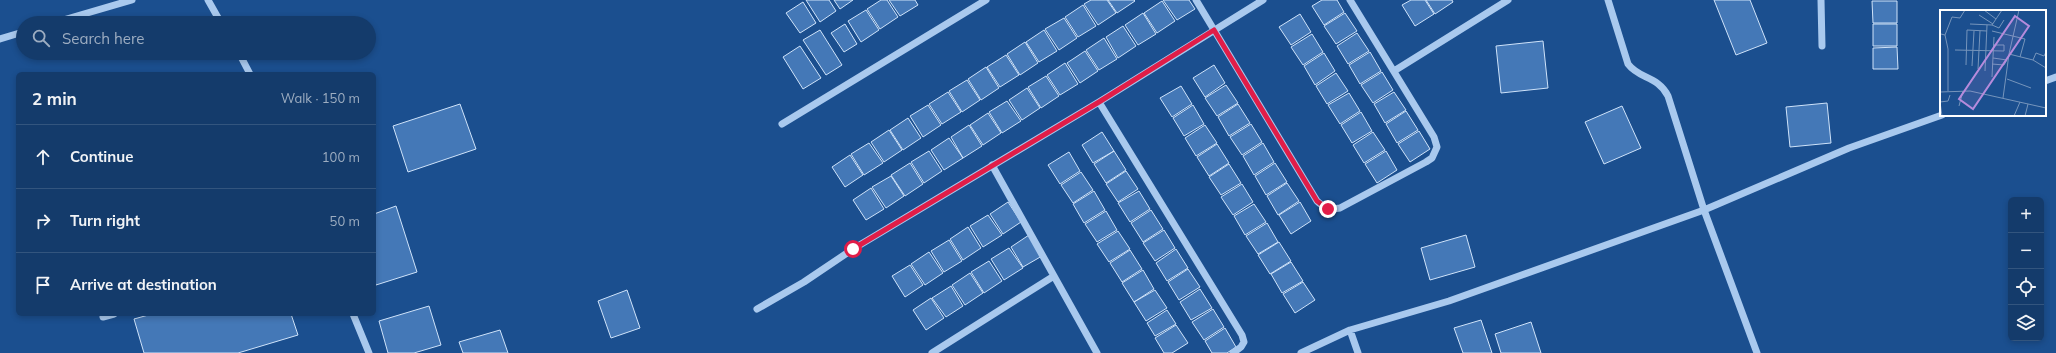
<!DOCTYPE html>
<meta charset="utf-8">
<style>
body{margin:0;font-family:Mulish,sans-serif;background:#214673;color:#f1f3f6}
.controls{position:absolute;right:12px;bottom:12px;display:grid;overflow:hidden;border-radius:6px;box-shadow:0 2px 6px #0003}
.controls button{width:36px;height:36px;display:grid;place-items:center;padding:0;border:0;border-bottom:1px solid #33557e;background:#143b6b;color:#f1f3f6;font:20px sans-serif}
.stop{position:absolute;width:12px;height:12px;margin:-9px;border:3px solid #e11d48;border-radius:50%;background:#fff}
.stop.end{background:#e11d48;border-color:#fff;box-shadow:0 1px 4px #0008}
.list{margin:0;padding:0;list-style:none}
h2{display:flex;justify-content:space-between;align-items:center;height:52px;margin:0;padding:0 16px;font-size:17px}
h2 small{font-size:13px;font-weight:400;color:#9dadc1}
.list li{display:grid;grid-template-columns:26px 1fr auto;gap:12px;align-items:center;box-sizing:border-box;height:64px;padding:0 16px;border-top:1px solid #33557e}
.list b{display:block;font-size:15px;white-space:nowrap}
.list em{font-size:13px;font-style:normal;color:#9dadc1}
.icon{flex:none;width:22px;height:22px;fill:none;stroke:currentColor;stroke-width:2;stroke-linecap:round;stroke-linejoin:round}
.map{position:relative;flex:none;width:2056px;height:353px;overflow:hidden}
.search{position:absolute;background:#143b6b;box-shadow:0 2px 6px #0003;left:16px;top:16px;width:360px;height:44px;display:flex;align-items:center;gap:10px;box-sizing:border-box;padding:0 14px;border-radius:22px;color:#9dadc1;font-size:15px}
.panel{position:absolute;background:#143b6b;box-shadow:0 2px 6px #0003;left:16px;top:72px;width:360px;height:244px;border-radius:6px}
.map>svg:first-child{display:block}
</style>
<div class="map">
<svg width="2056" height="353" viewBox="0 0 2056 353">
<rect width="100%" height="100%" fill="#1b4f8f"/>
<path fill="#4478b7" stroke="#cfe3fa" d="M806,0H829L836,11L820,22Z
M834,0H853L840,9Z
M881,0H887L898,17L880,29L867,9Z
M889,0H915L918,5L900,16Z
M1091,0H1107L1116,13L1098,25L1084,4Z
M1108,0H1134L1135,1L1117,13Z
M1163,0H1189L1195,9L1177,20Z
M1322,0H1337L1344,12L1324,25L1312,6Z
M1411,0H1425L1434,14L1415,26L1402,5Z
M1426,0H1452L1453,2L1435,14Z
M1714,0H1750L1767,43L1736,55Z
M1162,1L1175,21L1157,33L1144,13Z
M1872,1H1897V23H1873Z
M803,2L816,23L800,33L786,13Z
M1083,5L1096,26L1078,37L1065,17Z
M866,10L879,30L861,42L848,21Z
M1143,13L1156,34L1138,45L1125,25Z
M1345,13L1357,31L1336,44L1324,26Z
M1300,14L1311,32L1291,45L1279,27Z
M1064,18L1077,38L1059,50L1045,29Z
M845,24L857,44L844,52L831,33Z
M1873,24H1897V46H1873Z
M1123,26L1136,46L1118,58L1106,37Z
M820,30L842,65L826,75L803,40Z
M1044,30L1057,51L1039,62L1026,42Z
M1357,33L1369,51L1348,64L1337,46Z
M1312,34L1323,52L1303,65L1291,47Z
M1104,38L1117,59L1099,70L1086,50Z
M1543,41L1548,88L1501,93L1496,46Z
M1025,42L1038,63L1020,75L1007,54Z
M800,46L821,78L803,89L783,57Z
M1897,47L1898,69H1873V48Z
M1085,51L1098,71L1080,83L1067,63Z
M1370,52L1381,71L1360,84L1349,65Z
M1324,53L1335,71L1315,85L1304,66Z
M1006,55L1019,75L1000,87L987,67Z
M1065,63L1078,84L1060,95L1047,75Z
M1214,65L1225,83L1205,97L1193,78Z
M986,67L999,88L981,100L968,79Z
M1382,72L1393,90L1373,103L1361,85Z
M1336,73L1348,91L1327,104L1316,86Z
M1046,76L1059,96L1041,108L1028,87Z
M967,80L980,100L962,112L949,91Z
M1226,85L1238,103L1217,116L1205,98Z
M1181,86L1192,104L1172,117L1160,98Z
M1027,88L1040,108L1022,120L1009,100Z
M948,92L961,112L942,124L929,104Z
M1394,92L1406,110L1385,123L1374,104Z
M1349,93L1360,111L1340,124L1328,105Z
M1007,101L1021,121L1002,133L989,112Z
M1827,103L1831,143L1790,147L1786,107Z
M460,104L476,149L408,172L393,126Z
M1238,104L1250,123L1229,136L1218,117Z
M928,105L941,125L923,137L910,116Z
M1193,105L1204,124L1184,136L1173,118Z
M1622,106L1641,148L1604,164L1585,122Z
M1406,111L1418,130L1397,143L1386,124Z
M1361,112L1372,131L1352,143L1341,125Z
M988,113L1001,133L983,145L970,125Z
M908,118L921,138L903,150L890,130Z
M1251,124L1262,142L1242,155L1230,137Z
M969,125L982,146L963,158L951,137Z
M1205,125L1217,143L1196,156L1185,138Z
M889,130L902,150L884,162L871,142Z
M1419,131L1430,149L1410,162L1398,144Z
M1102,132L1114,151L1093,163L1082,145Z
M1373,132L1385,150L1364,163L1353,145Z
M949,138L963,158L944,170L931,150Z
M869,143L883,163L864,175L851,154Z
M1263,143L1274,162L1254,175L1243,156Z
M1217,144L1229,163L1209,176L1197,157Z
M929,151L942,171L924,183L911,162Z
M1114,151L1126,170L1106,183L1094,164Z
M1386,151L1397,170L1377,183L1365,164Z
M1069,152L1080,171L1060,184L1048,165Z
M850,155L863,175L845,187L832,167Z
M910,163L923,184L905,196L891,175Z
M1275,163L1287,182L1266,195L1255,176Z
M1229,164L1241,183L1221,195L1209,177Z
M1126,171L1138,189L1118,202L1106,184Z
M1081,172L1093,190L1073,203L1061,185Z
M891,176L904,196L886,208L872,187Z
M1287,183L1299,201L1278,215L1267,196Z
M1242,184L1253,202L1233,215L1221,197Z
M871,188L884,209L866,220L853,200Z
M1094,191L1105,210L1084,223L1073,204Z
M1139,191L1150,209L1130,222L1118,203Z
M1008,202L1021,222L1003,234L990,214Z
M1300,202L1311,221L1291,234L1279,215Z
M1254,204L1266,222L1245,235L1234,216Z
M396,206L417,272L376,285L374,278V214Z
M1151,210L1163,229L1143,242L1131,223Z
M1106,211L1117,230L1097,242L1085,224Z
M988,215L1002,235L983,247L970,226Z
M1267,223L1278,242L1258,254L1246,236Z
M968,227L981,248L963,260L950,239Z
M1164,230L1175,248L1155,261L1143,243Z
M1118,231L1130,249L1109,262L1097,244Z
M1029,235L1042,256L1023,267L1011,247Z
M1466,235L1475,267L1430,280L1421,248Z
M949,240L962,261L944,272L931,251Z
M1279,242L1291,261L1270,274L1258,255Z
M1009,248L1023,268L1004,280L991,259Z
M1176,249L1188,268L1167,281L1156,263Z
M1130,250L1142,269L1122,282L1110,263Z
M929,252L943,273L925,285L911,264Z
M989,261L1002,281L984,293L971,272Z
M1291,262L1303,281L1282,293L1271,274Z
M910,265L923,285L905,297L892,276Z
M1188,269L1200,287L1179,300L1168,282Z
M1143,270L1154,289L1134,302L1122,283Z
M970,273L983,293L965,305L952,285Z
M1303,282L1315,300L1295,313L1283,294Z
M951,286L963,306L946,317L932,298Z
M1200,289L1212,308L1191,320L1180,302Z
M627,290L640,328L611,338L598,301Z
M1155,290L1167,308L1146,321L1134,302Z
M931,298L944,318L926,330L913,310Z
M429,306L441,345L414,353H388L379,321Z
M1213,309L1224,327L1204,340L1192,322Z
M1167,310L1176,324L1155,336L1147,323Z
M152,314H291L298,335L238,353H144L134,319Z
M1481,320L1492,353H1463L1454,328Z
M1531,322L1541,353H1501L1495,334Z
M1176,325L1188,343L1172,353H1164L1155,338Z
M1225,328L1236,347L1227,353H1212L1205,341Z
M500,330L508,353H463L459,342Z"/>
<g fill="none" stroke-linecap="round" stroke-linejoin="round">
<path stroke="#a9c9ee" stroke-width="7" d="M208,0L221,23
M1196,0L1317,201C1324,208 1330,210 1340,208L1426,162L1432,158L1437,147L1434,137L1350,0
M1608,0L1628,64C1639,79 1658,76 1668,96L1704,210L1757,353
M1821,0L1822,46
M53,23L132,0
M0,39L23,32
M239,53L250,74
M1394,71L1508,0
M2045,81L2056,77
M1099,102L1242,335L1244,342L1241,347L1233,353
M782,124L986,0
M992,165L1097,353
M757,309L804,282L853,249L1099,102L1263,0
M353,314L369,353
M103,317L114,314
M1350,330L1358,353
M932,353L1054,276
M1301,353L1350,330L1449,301L1704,210L1849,148L1942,115"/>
</g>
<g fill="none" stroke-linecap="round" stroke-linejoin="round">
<path stroke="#e11d48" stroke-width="5" d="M853,249L1099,102L1214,30L1317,201L1328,209"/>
</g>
<g transform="translate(1940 10)">
<rect width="106" height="106" fill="#1b4f8f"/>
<path fill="none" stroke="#7695bc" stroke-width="1" d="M44,0L56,9M39,5L53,14M30,14L52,15L62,0M52,15L59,18L64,10M52,21L85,29L80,47M1,24L5,25L12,7L20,8L25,0M5,25L8,39V81M15,40L64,41V35H53M69,44L93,50L106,58M93,50L96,43L104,46L106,42M52,54L64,55L67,50L53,48M26,55L27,20L47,21M32,56L34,21M38,59L40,21M45,61L47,15M52,67L54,27M67,69L91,78M0,82L30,81L106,98M63,88L69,44L79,0M0,92L8,91L10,85M0,92L2,106M19,96L23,81M74,106L80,92M85,106L88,94"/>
<path fill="#b68bdc" fill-opacity="0.15" stroke="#b68bdc" stroke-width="2" d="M75,6L89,16L33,99L19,89Z"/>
<rect width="106" height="106" fill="none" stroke="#fff" stroke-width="2"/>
</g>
</svg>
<div class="controls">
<button>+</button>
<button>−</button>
<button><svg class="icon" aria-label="locate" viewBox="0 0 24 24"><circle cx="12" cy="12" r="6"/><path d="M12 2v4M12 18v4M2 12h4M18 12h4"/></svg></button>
<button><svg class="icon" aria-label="layers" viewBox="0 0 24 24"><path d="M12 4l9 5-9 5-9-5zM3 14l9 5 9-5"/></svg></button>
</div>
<div class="stop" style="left:853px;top:249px"></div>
<div class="stop end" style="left:1328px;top:209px"></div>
<div class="search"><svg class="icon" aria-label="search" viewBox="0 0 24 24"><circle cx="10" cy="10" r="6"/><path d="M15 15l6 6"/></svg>Search here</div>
<section class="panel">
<h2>2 min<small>Walk · 150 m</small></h2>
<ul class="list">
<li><svg class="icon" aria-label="ahead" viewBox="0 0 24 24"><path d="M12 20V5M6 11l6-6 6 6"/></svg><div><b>Continue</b></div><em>100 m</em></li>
<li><svg class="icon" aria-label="right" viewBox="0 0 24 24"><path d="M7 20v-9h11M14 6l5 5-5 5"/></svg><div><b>Turn right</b></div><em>50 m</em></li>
<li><svg class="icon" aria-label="arrive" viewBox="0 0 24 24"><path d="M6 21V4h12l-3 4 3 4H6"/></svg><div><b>Arrive at destination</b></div></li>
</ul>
</section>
</div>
